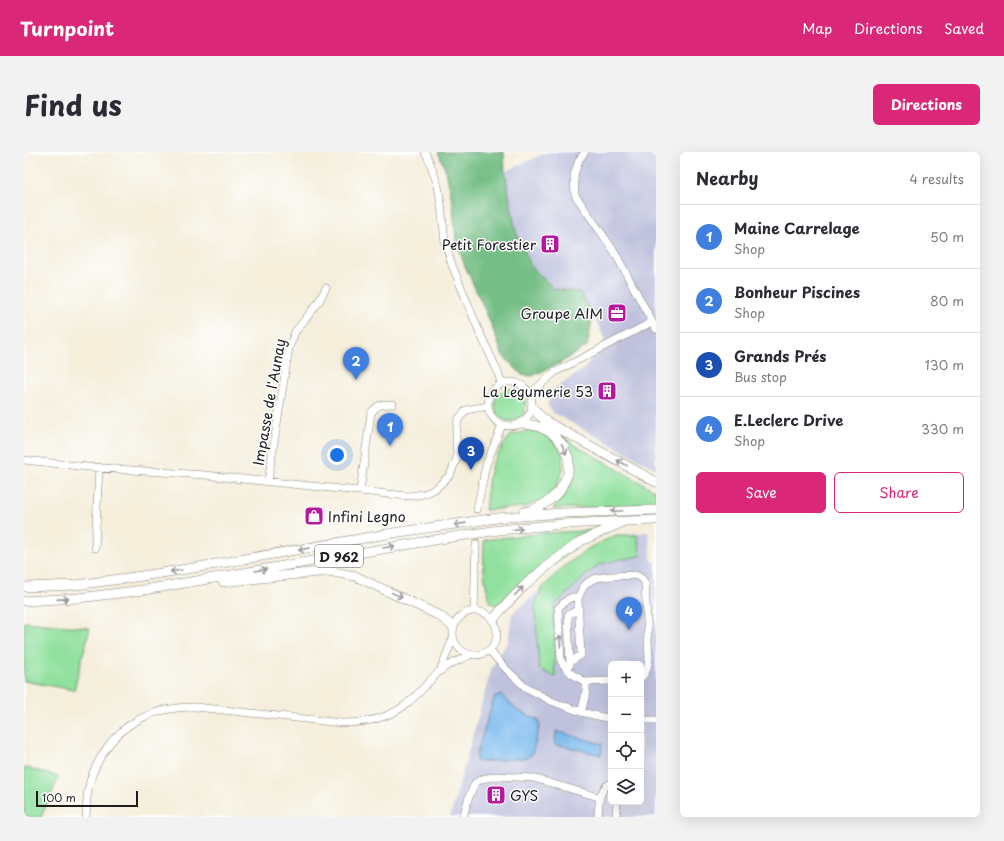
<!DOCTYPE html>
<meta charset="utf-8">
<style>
body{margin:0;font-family:"Playpen Sans",sans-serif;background:#f2f2f3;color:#2b2b33}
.controls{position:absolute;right:12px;bottom:12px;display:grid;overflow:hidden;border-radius:6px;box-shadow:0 4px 16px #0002}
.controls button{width:36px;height:36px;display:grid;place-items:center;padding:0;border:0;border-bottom:1px solid #e1e1e2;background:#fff;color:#2b2b33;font:20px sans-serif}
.scale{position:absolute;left:12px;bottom:10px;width:102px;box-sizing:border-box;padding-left:4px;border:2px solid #1c1c1c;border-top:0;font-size:11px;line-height:14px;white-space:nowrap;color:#1c1c1c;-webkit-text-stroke:3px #fff;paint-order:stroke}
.you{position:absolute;left:313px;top:303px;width:14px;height:14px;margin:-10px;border:3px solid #fff;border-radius:50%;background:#1a73e8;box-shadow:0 0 0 6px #1a73e833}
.badge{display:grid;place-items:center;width:26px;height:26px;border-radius:50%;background:#db2777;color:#fff;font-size:13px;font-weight:700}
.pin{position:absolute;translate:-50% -33px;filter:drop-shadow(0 1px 2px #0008)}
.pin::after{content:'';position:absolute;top:21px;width:14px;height:12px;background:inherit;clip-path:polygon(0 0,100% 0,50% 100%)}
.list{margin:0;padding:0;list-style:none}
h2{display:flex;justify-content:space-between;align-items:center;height:52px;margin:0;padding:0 16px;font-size:17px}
h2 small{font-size:13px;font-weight:400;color:#7c7c81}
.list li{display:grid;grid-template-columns:26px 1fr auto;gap:12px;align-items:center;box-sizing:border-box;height:64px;padding:0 16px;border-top:1px solid #e1e1e2}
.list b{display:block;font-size:15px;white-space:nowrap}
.list p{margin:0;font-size:13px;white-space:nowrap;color:#7c7c81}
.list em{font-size:13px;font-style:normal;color:#7c7c81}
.actions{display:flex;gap:8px;padding:12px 16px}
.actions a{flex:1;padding:9px 0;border:1px solid #db2777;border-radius:6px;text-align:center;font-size:14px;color:#db2777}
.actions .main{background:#db2777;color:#fff}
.icon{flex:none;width:22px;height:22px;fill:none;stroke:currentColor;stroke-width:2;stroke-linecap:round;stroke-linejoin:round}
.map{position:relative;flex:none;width:632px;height:665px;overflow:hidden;border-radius:6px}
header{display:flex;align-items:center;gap:24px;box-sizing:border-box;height:56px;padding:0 20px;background:#db2777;color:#fff}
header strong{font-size:19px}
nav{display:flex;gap:22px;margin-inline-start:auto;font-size:14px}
.intro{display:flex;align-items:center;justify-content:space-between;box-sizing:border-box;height:96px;padding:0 24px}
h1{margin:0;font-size:28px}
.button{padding:10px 18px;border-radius:6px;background:#db2777;color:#fff;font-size:14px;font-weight:700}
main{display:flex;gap:24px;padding:0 24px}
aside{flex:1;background:#fff;border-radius:6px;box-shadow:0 4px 16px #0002}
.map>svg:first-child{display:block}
</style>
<header>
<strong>Turnpoint</strong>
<nav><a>Map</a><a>Directions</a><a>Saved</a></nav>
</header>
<div class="intro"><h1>Find us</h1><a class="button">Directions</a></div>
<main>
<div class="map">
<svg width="632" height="665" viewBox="0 0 632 665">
<rect width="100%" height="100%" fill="#fff"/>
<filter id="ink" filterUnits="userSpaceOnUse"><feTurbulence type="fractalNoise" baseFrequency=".025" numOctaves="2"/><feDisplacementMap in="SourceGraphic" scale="8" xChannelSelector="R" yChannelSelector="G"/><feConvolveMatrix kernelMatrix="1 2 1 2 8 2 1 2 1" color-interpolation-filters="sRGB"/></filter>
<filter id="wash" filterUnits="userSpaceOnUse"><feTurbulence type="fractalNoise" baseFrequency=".012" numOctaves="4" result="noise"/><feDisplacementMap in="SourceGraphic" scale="16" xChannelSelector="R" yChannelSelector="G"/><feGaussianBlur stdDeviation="0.9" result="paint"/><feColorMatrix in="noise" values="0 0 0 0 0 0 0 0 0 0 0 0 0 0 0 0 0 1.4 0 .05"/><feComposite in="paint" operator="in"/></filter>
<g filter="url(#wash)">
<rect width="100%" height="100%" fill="#f4eedb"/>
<path fill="#c0c2dd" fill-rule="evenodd" d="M523,0H632V317L528,260L523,252L531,237L561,216L581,187L569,163L556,140L530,137L507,114L492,80L481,20Z
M624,380L628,410L632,409V665H426L468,515L484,490L488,462L565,396L598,383ZM587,512H617V650H587Z"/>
<path fill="#91e09e" stroke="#567e5d" d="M486,237C493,239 500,242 501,250C507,276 461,278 473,242L480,239Z
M503,279L517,280L530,290L538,300L539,318L532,335L521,348L500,355L461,358L465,324L468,312L485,284Z
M538,282L547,291L632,339V352L529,357L549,330V315L546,299Z
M573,378L476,454L467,451C459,429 459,411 460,388L519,381Z
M592,383H613L617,404L593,408L574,413L560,425L530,454L531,525L515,517L511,453L519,435L539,415L565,396Z
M0,470L66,476L50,538L0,529Z
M0,615L35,625L17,665H0Z"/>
<path fill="#74be85" stroke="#486d50" d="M414,0H480L481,20L492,80L507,114L530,137L556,140L569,163L563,194L536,211L508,224L498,223L479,204L465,167L441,114L432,89L429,53L422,19Z"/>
<path fill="#79b9ed" stroke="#4a6a84" d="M477,543L493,558L514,568L516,572L509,599L507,603L502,606L455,610L452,609L453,601L470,546Z
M532,579L578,592L577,603L531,592Z"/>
</g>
<g filter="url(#ink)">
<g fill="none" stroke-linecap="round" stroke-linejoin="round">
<path stroke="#d4cebe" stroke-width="7" stroke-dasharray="7 3.5" stroke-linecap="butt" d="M452,393L453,357"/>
<defs>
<path id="minor" d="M401,0L405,8L414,34L417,52L421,90L428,113L455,179L474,220L477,232
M561,0L555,8L550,23L551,43L590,99L632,177
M464 252a22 22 0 1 1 44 0a22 22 0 1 1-44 0Z
M506,242L531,220L628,170
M0,308L64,315L180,323L384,344L400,342L411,337L426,323L433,306L432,283L434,268L442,258L464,254
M244,329L265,196L271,180L294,151L302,136
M336,339L347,261C354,252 358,252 369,252
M453,357L462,313L478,273
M71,396L75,315
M554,448L552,445H549L544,447L534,456L537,509C540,514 543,518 548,522C552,525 560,527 562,534C563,541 559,553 557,560
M429 481a22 22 0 1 1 44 0a22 22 0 1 1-44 0Z
M450,459L452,393
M465,498L480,515L501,535L527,549L557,560L587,567
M546,510L557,503L554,448C556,440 560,431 568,428C577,423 600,424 611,423C616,425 619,426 621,431L625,506C624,514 623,520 617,526
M546,513L544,463L555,457
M416,519L429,486
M560,530L587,529
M617,568H632
M62,665C63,655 62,644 65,634C67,623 72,613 78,603C98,569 133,554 172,555L318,571C339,571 362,567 380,554C394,544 403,530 416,519C424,512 436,508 446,503
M439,665L445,645L451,631L458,627L473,624L509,626L571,644L576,645
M574,665C575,653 574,637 587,631
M592,665L593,650"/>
<path id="major" d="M508,255L515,263L523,270L632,330
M497,271L513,274L528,281L539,293L545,308L544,322L535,340L523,350L509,358L500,360
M199,430L304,419L331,424L416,464L429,475
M0,435L52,433L118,424L169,416L369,381L473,366L538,361L632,358
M0,449L54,446L120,438L422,386L475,378L539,372L604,369L632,368
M469,468L477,458L500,434L523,414L557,389L597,371"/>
</defs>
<use href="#minor" stroke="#88857c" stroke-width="8"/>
<use href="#major" stroke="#88857c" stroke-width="10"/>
<use href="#minor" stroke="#fff" stroke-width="7"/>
<use href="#major" stroke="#fff" stroke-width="9"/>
</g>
<defs><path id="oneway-shaft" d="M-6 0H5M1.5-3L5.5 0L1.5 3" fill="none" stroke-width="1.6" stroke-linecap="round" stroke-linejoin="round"/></defs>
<g stroke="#999">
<use href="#oneway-shaft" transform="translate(540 297) rotate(64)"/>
<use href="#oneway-shaft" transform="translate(598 311) rotate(-151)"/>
<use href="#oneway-shaft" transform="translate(593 359) rotate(177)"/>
<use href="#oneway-shaft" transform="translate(436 372) rotate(172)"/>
<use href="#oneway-shaft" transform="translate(493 377) rotate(-6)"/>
<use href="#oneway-shaft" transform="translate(365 395) rotate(-10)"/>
<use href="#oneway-shaft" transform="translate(280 397) rotate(170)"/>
<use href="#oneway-shaft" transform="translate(237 418) rotate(-10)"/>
<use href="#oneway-shaft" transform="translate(152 419) rotate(171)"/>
<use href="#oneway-shaft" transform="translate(495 439) rotate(-46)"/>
<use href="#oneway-shaft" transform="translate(373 443) rotate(25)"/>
<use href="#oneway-shaft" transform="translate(39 447) rotate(-4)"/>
<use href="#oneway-shaft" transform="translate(536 489) rotate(-93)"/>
</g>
</g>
<defs>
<symbol id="building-square" viewBox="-11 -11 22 22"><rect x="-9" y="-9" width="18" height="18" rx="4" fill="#b5179e" stroke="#fff"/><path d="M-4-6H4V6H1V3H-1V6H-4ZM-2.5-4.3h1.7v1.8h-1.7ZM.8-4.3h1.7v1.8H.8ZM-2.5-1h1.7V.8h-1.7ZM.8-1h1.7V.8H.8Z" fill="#fff"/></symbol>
<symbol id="office-square" viewBox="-11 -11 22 22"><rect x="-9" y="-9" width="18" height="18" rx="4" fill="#b5179e" stroke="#fff"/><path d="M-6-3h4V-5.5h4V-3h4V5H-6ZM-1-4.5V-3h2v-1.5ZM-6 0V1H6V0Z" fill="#fff"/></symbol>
<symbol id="shop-square" viewBox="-11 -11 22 22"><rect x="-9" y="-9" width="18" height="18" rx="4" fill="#b5179e" stroke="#fff"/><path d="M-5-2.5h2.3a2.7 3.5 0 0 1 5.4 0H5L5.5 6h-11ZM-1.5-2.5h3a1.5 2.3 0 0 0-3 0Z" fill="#fff"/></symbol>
</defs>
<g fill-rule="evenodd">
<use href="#building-square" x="515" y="81" width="22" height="22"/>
<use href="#office-square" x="582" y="150" width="22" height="22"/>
<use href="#building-square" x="572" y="228" width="22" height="22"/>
<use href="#shop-square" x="279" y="353" width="22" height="22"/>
<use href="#building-square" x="461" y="632" width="22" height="22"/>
</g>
<g text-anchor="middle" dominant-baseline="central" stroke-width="3" stroke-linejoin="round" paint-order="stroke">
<rect fill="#fff" stroke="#606060" stroke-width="1" x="291" y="393" width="48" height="22" rx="3"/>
<g font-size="13" font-weight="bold" fill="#1c1c1c">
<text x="315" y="404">D 962</text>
</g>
<g font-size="14" fill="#1c1c1c" stroke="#fff" text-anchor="end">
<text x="512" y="92">Petit Forestier</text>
<text x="579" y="161">Groupe AIM</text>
<text x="569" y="239">La Légumerie 53</text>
<text x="304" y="364" text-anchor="start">Infini Legno</text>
<text x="486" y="643" text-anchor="start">GYS</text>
</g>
<g font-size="14" fill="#1c1c1c" stroke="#fff">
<text transform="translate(245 250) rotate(-80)">Impasse de l'Aunay</text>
</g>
</g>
</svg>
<div class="controls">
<button>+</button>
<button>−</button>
<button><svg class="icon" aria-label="locate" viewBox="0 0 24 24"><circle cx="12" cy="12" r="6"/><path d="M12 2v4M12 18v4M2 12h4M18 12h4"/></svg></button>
<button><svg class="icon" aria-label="layers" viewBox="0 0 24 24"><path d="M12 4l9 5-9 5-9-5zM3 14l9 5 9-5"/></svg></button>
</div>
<div class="scale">100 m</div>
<div class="you"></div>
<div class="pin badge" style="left:366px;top:294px;background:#3f7fe0">1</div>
<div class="pin badge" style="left:332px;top:228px;background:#3f7fe0">2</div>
<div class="pin badge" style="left:447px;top:318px;background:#1a4fb4">3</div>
<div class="pin badge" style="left:605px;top:478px;background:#3f7fe0">4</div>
</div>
<aside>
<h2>Nearby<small>4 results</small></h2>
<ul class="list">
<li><span class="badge" style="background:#3f7fe0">1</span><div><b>Maine Carrelage</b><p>Shop</p></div><em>50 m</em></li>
<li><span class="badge" style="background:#3f7fe0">2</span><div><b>Bonheur Piscines</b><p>Shop</p></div><em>80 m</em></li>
<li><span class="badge" style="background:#1a4fb4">3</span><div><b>Grands Prés</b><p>Bus stop</p></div><em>130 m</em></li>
<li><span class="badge" style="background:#3f7fe0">4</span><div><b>E.Leclerc Drive</b><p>Shop</p></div><em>330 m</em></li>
</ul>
<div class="actions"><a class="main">Save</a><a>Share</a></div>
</aside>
</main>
